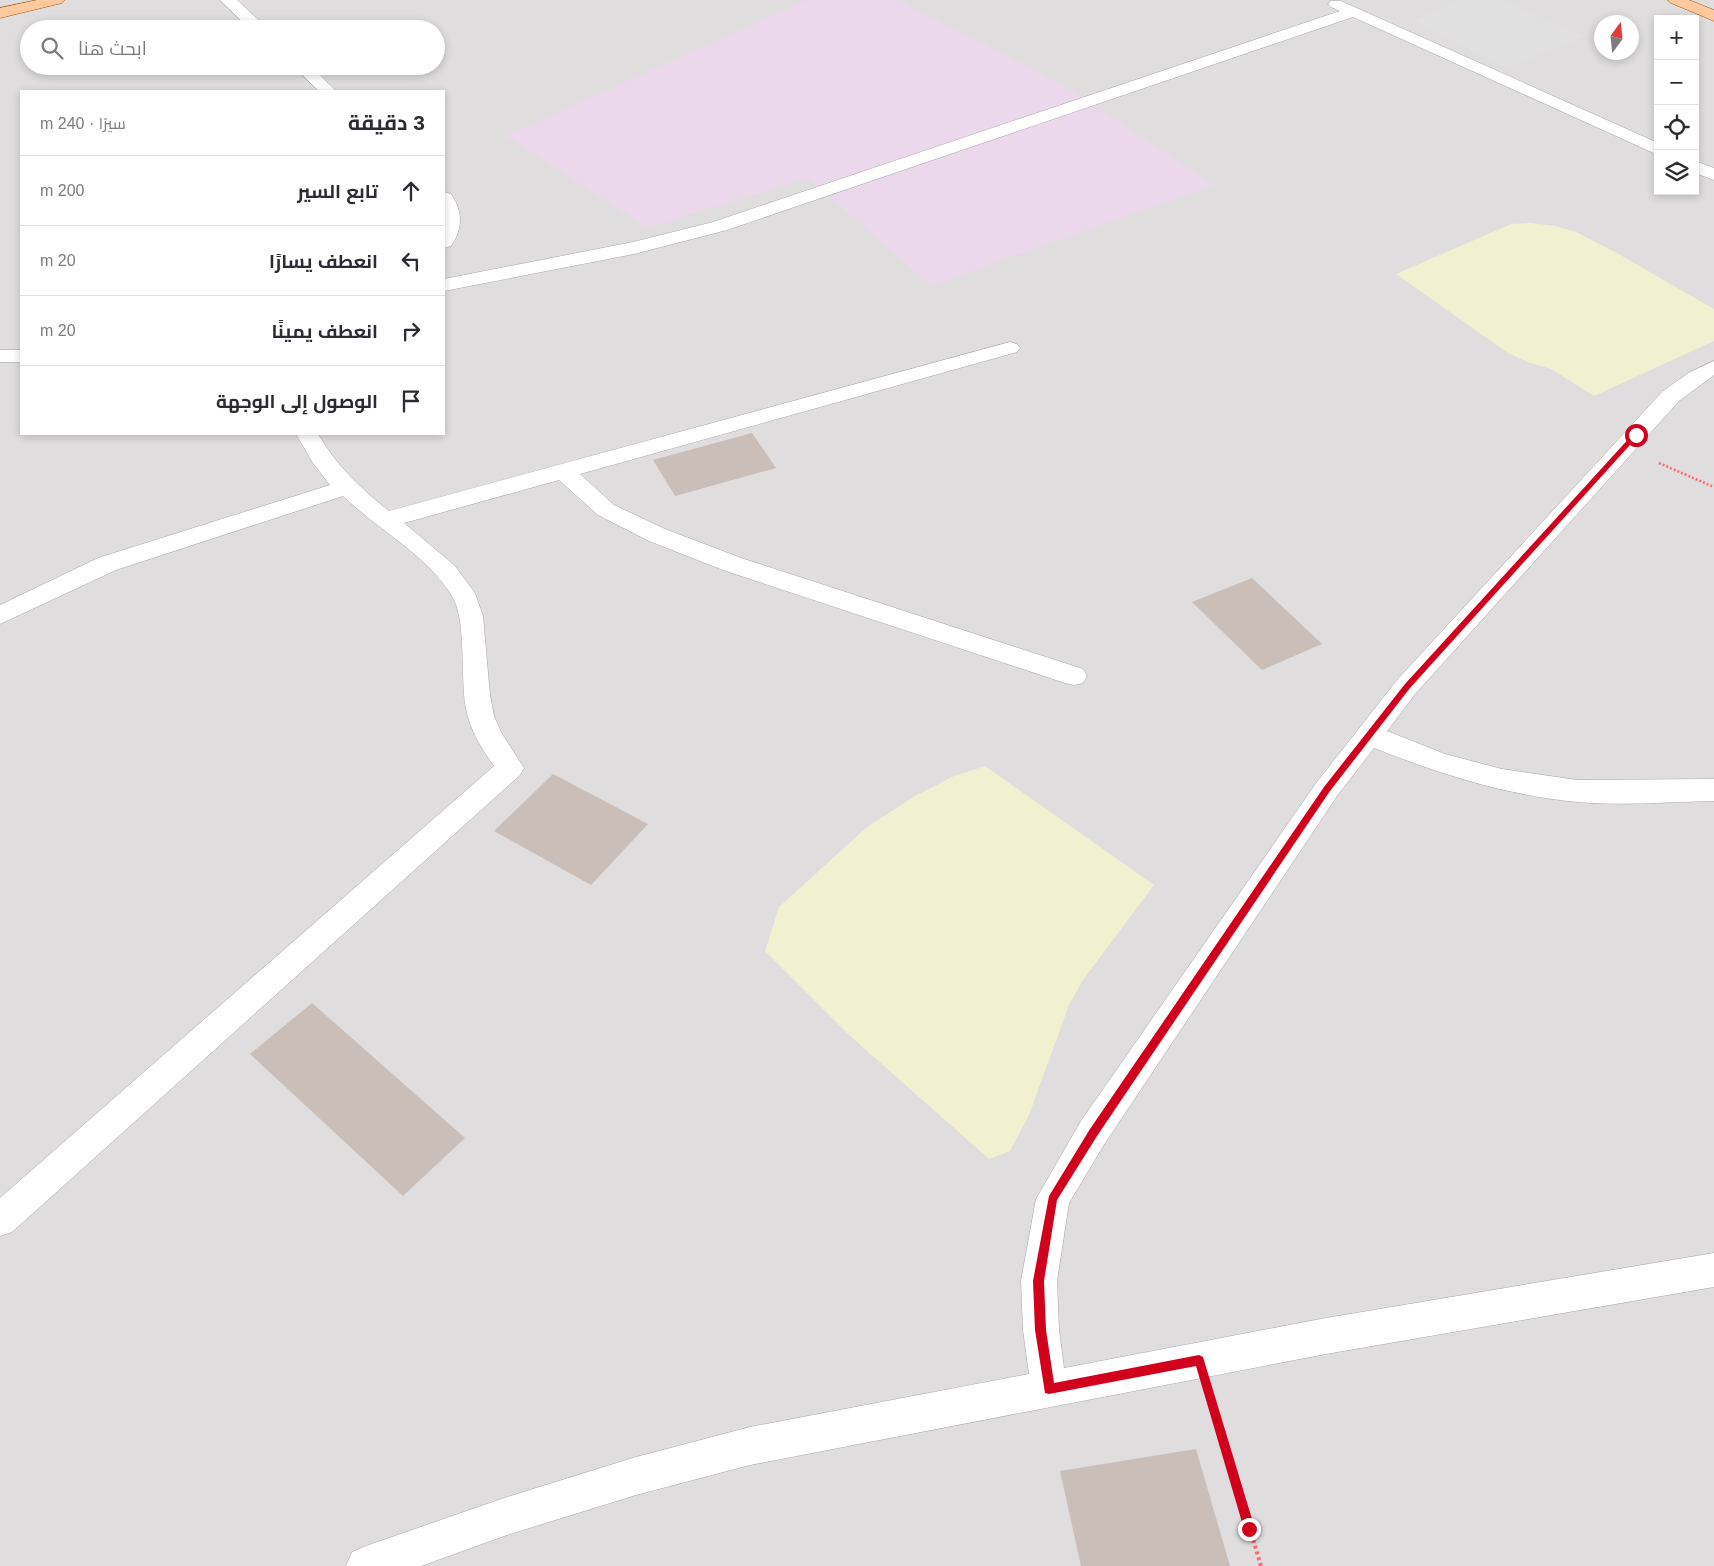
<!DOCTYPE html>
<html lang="ar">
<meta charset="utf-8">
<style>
body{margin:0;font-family:Helvetica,Cairo,sans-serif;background:#f7f7f7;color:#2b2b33;direction:rtl}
.controls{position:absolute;right:15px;top:15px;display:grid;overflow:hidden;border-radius:0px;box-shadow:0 2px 8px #0003}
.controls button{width:45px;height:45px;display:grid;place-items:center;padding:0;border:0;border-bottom:1px solid #e1e1e2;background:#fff;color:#2b2b33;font:25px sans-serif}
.compass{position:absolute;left:1594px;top:15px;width:45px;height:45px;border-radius:50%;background:#fff;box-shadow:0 2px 8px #0003;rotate:15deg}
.stop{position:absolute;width:15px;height:15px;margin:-11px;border:4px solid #d1001c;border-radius:50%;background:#fff}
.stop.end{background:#d1001c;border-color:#fff;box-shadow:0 1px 5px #0008}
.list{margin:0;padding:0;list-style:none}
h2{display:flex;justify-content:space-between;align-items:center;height:65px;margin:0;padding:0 20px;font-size:21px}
h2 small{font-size:16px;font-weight:400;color:#7c7c81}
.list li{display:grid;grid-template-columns:32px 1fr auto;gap:15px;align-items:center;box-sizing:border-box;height:70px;padding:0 20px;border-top:1px solid #e1e1e2}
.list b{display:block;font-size:19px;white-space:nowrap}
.list em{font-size:16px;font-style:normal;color:#7c7c81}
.icon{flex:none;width:28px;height:28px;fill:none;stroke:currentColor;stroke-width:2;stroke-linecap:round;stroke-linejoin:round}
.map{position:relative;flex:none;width:1714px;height:1566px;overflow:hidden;direction:ltr}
.search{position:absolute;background:#fff;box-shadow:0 2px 8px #0003;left:20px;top:20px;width:425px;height:55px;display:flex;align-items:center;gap:12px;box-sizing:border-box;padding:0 18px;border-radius:28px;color:#7c7c81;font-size:19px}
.panel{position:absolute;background:#fff;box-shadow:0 2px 8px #0003;left:20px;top:90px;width:425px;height:345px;border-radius:0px;direction:rtl}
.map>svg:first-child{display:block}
</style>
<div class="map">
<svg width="1714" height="1566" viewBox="0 0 1714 1566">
<rect width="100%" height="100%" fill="#f2ece6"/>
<path fill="#dfdddd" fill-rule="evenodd" d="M0,0H1714V1566H0ZM1658,19H1695V191H1658ZM1602,22H1632V52H1602ZM29,29H436V66H29ZM21,91H444V434H21Z"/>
<path fill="#ebd8ea" d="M806,0H899L1065,86L1215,185L931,286L808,178L648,228L506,136Z"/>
<path fill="#f1f0d0" d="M1531,223L1556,226L1576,232L1617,253L1714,309V341L1594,396L1551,369L1527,362L1508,353L1396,274L1511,224Z
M985,766L1154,885L1083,980L1069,1005L1029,1115L1010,1151L989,1159L849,1035L765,951L779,907L867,827L915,796L954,776Z"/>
<path fill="#e0e0e0" d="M1461,0H1505L1584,37L1507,68L1413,21Z"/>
<path fill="#cabeb9" d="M752,433L776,468L675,496L653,460Z
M1252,578L1322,644L1262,670L1192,602Z
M553,774L648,824L591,885L494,831Z
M312,1003L465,1138L403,1196L250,1054Z
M1196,1449L1230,1566H1081L1060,1471Z"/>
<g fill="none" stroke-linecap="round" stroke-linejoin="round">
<defs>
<path id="minor" d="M220,0H237L268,29H250Z
M1331,1H1341L1658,143V155L1353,17L727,230L634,254L444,291V279L633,242L713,222L1340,11L1331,7L1328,4Z
M293,66H311L336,91H319Z
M1695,161L1714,168V180L1695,173Z
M444,192L451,194C463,212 463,228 451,246L444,248Z
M1010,342L1017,344L1020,348L1017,352L580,474L614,505L665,529L741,558L1083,669L1087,676L1083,683L1074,685L1065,683L723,570L649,541L598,515L559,480L404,523L454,565L475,593L483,616L490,695L494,716L502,734L524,768L520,775L12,1232L0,1236V1198L494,766C482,749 470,730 466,709C460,678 467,620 452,596C426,554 377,529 343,496L116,570L0,624V605L98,558L330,485L313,463L296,434H318C337,466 360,488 389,511Z
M0,350H21V362H0Z
M1714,361V375L1679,401L1416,693L1387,731L1445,754L1502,769L1577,780L1714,779V801C1669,802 1622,806 1577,802C1505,795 1440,774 1374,748L1337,796L1105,1143L1069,1203L1057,1281L1059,1330L1064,1368L1326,1318L1714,1253V1287L1326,1354L750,1465L636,1495L507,1535L421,1566H346L352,1552L366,1546L507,1497L636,1457L750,1427L1029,1374L1023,1330L1021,1281L1036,1199L1081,1121L1317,782L1398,679L1663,391L1690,372Z"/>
<path id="major" d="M37,0H65L62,3L0,18V8Z
M1668,0H1689L1714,10V21L1671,3Z"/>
</defs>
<use href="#minor" stroke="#a7a7a7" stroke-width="1"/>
<use href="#major" stroke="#9d5400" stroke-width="1"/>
<path stroke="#ff6a6e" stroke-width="2.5" stroke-dasharray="2 2" stroke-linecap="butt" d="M1659,463L1714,487"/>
<path stroke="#ff6a6e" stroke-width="4" stroke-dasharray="3 3" stroke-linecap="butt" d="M1212,1402L1261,1566"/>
<use href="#minor" fill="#fff" fill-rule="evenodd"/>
<use href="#major" fill="#ffc89e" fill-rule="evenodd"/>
</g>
<path fill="#d1001c" d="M1633,434L1639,435L1410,688L1330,791L1097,1136L1057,1200L1044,1281L1046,1330L1054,1383L1199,1355L1203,1357L1255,1529L1253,1533L1249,1534L1245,1533L1244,1529L1196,1366L1049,1394L1045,1393L1035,1330L1033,1281L1049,1196L1090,1129L1324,787L1405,684Z"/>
</svg>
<div class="controls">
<button>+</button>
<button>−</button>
<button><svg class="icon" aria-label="locate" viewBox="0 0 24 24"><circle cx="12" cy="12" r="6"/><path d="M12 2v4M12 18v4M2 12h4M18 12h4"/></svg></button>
<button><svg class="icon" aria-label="layers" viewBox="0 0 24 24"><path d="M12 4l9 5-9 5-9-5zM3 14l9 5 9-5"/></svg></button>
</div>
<svg class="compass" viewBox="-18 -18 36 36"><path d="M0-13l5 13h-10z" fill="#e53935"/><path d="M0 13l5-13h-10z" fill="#7c7c81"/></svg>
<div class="stop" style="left:1636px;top:435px"></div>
<div class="stop end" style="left:1249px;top:1529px"></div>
<div class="search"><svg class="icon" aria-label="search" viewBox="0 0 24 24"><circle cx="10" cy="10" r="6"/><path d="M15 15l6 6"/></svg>ابحث هنا</div>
<section class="panel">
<h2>3 دقيقة<small>سيرًا · 240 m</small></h2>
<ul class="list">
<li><svg class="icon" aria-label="ahead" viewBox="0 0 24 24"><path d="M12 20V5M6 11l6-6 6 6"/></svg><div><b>تابع السير</b></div><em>200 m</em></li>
<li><svg class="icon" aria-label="left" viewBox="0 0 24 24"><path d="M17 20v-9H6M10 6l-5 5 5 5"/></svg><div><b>انعطف يسارًا</b></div><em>20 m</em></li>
<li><svg class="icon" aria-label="right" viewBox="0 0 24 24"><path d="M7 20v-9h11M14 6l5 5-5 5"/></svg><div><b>انعطف يمينًا</b></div><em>20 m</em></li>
<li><svg class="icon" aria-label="arrive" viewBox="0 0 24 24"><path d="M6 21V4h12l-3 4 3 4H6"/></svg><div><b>الوصول إلى الوجهة</b></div></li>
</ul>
</section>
</div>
